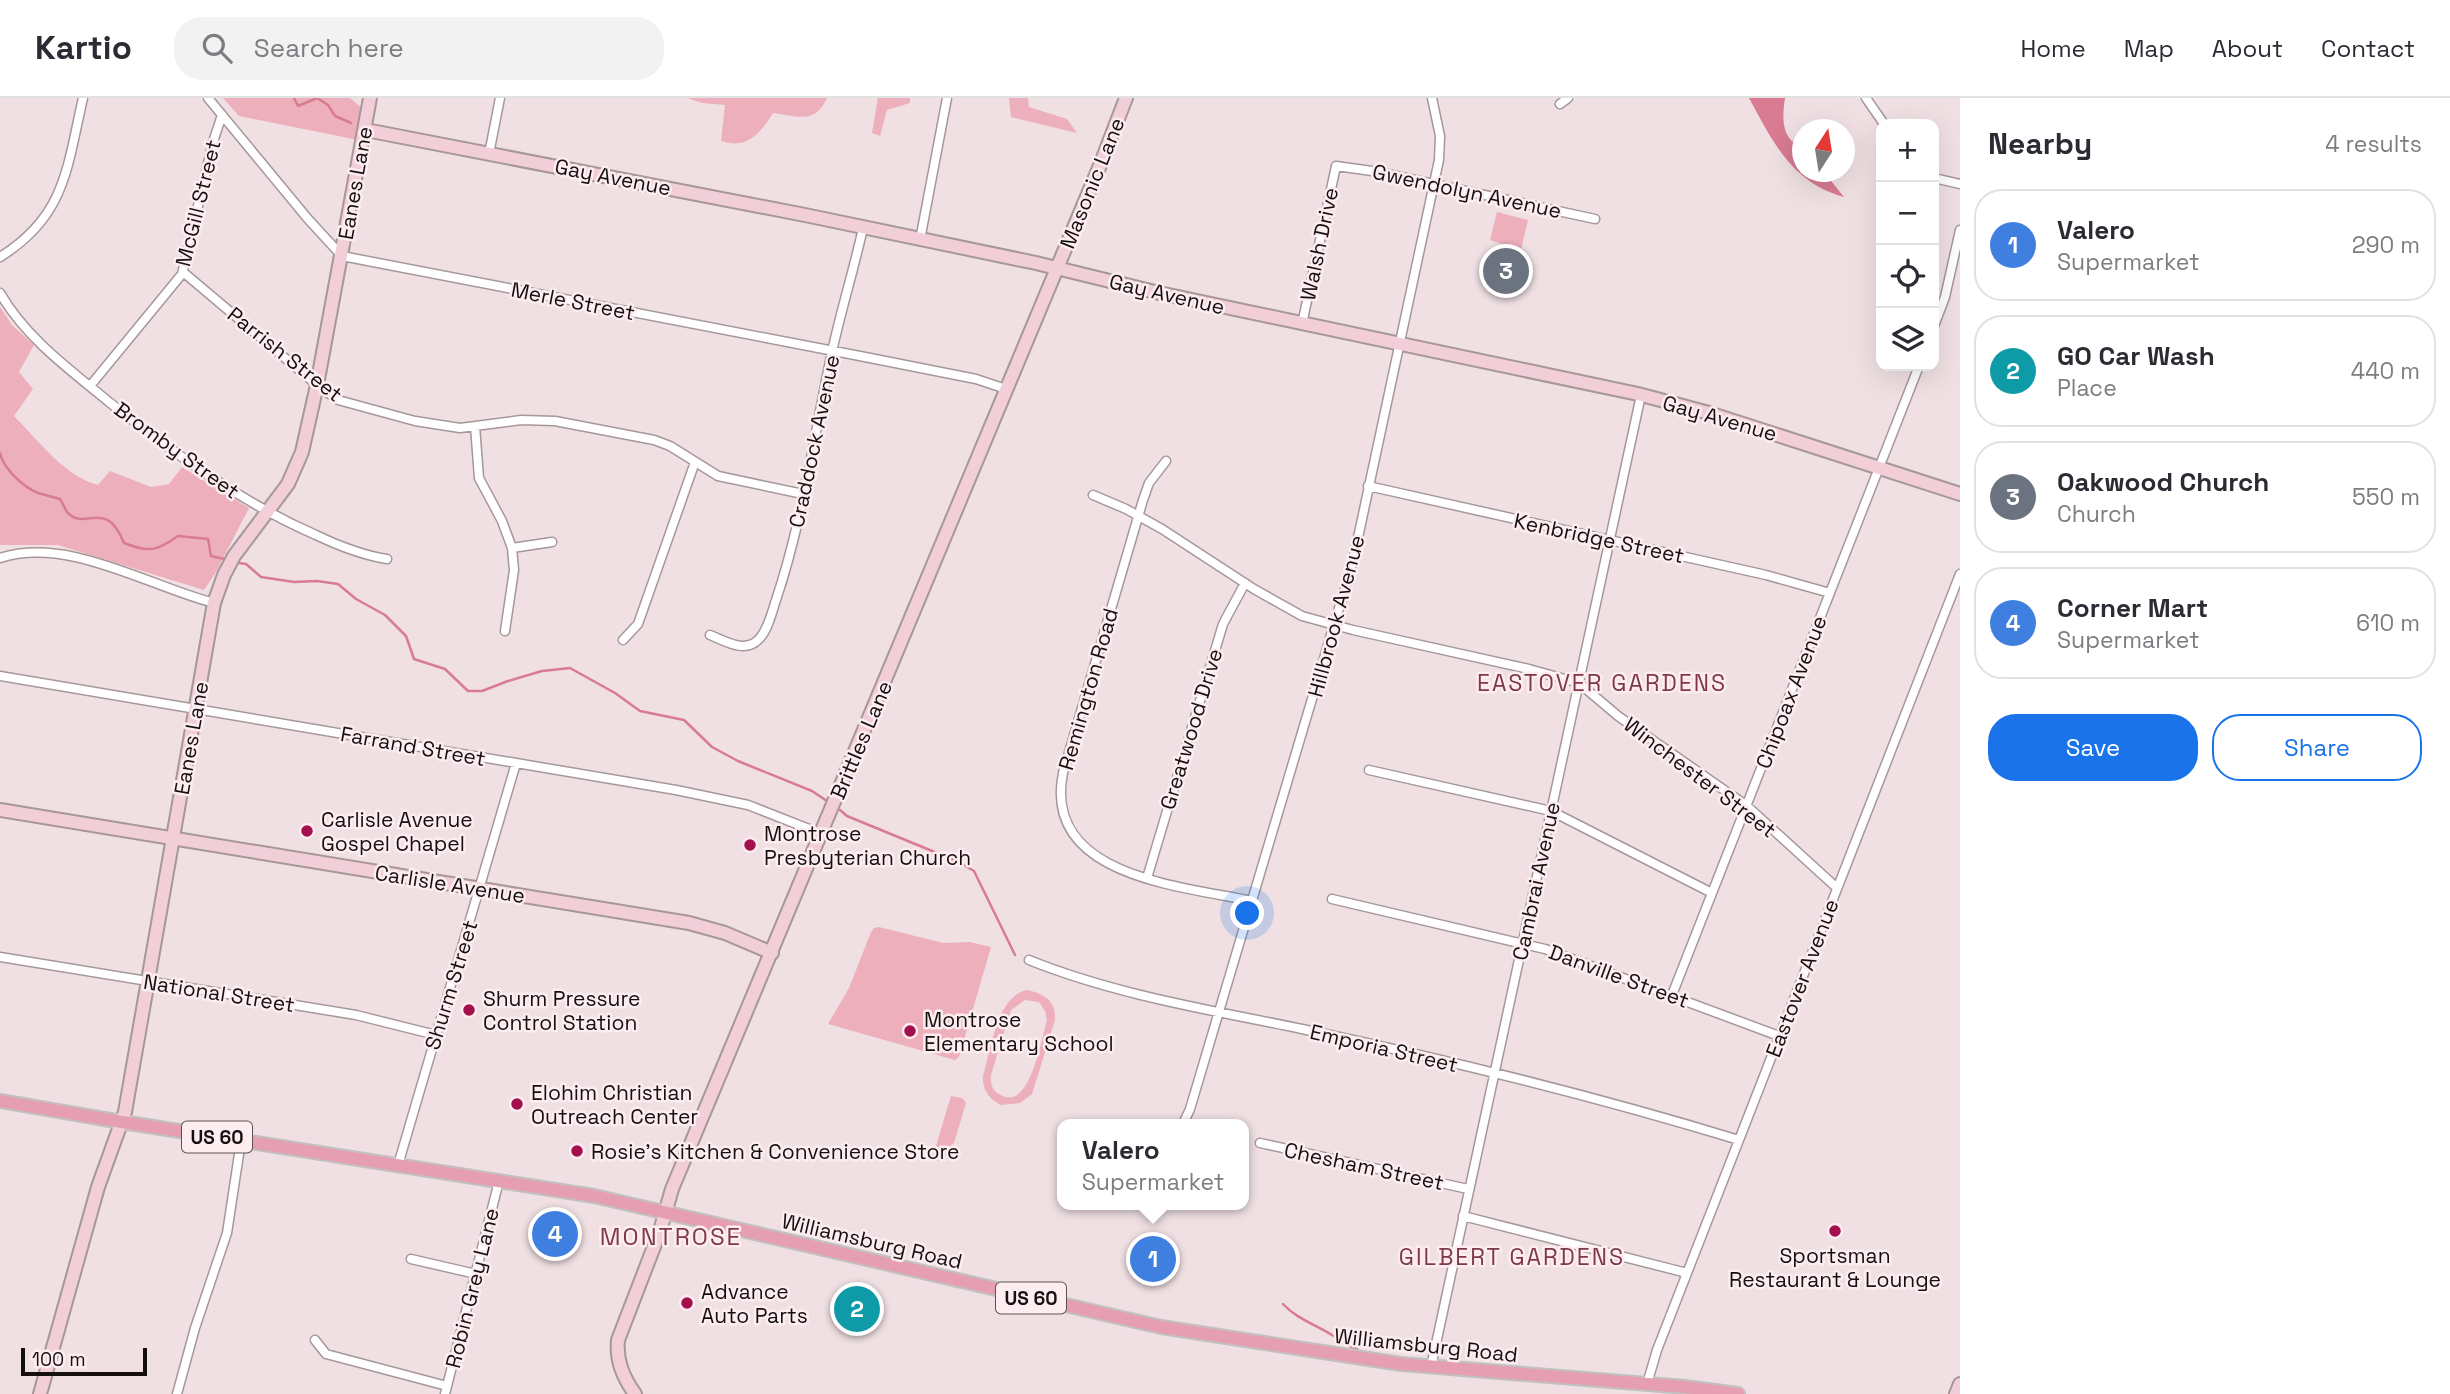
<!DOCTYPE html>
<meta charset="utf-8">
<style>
body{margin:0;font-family:"Space Grotesk",sans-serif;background:#f2f2f3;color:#2b2b33}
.controls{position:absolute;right:21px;top:21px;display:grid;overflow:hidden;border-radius:14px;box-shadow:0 7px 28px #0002}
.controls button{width:63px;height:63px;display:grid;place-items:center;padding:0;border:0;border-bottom:2px solid #e1e1e2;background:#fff;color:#2b2b33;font:35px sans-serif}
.compass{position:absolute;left:1792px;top:21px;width:63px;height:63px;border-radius:50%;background:#fff;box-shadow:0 7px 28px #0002;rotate:12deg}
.scale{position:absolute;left:21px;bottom:18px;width:126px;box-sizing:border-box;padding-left:7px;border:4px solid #150f10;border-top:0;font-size:19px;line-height:24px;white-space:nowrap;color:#150f10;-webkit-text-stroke:5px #fdedf0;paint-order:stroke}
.you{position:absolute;left:1248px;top:816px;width:24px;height:24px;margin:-18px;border:5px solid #fff;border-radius:50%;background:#1a73e8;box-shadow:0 0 0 10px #1a73e833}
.badge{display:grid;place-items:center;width:46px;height:46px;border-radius:50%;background:#1a73e8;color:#fff;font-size:23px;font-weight:700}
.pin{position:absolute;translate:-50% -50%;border:4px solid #fff;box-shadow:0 2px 7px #0006}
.popup{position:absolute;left:1057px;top:1021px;width:192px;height:91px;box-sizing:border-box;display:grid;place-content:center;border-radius:14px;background:#fff;filter:drop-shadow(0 2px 5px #0005);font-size:23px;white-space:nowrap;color:#7c7c81}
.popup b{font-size:26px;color:#2b2b33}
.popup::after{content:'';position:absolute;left:50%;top:100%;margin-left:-14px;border:14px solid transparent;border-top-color:#fff}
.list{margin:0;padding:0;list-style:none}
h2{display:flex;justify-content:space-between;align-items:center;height:91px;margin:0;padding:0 28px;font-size:30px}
h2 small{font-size:23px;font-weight:400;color:#7c7c81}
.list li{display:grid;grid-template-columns:46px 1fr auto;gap:21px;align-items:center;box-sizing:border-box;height:112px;margin:0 14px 14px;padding:0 14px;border:2px solid #e1e1e2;border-radius:28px}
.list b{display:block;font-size:26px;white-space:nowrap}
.list p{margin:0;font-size:23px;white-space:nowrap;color:#7c7c81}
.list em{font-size:23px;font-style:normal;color:#7c7c81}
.actions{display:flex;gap:14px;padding:21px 28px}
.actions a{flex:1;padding:16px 0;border:2px solid #1a73e8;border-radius:28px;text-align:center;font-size:24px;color:#1a73e8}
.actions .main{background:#1a73e8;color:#fff}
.icon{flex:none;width:38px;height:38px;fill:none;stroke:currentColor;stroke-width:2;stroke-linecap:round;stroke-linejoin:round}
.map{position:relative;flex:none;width:1960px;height:1296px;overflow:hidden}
header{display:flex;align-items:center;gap:42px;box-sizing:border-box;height:98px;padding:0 35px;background:#fff;border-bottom:2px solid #e1e1e2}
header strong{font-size:33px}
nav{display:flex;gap:38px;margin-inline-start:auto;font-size:24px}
.search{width:490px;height:63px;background:#f2f2f3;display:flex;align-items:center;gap:18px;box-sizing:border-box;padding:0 24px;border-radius:28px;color:#7c7c81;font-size:26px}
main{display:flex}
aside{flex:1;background:#fff}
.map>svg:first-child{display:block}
</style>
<header>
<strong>Kartio</strong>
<div class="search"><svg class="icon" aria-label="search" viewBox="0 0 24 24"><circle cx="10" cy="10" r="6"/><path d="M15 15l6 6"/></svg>Search here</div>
<nav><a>Home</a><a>Map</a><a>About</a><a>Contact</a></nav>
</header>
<main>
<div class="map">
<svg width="1960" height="1296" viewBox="0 0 1960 1296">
<rect width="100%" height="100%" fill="#f0e0e3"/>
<path fill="#edafbc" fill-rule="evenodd" d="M223,0H350L363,11L358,42L239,18Z
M687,0H827C815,27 798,18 773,15C760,35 748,52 721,43L725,7L702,5Z
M878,0H910V5L887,12L880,38L872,35Z
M1009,0H1028L1029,9L1067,21L1077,35L1011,19Z
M1497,114L1528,122L1521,152L1490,142Z
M0,209L12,227L34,247L19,274L33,291L14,318C38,342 64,378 98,387L110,373L151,389L169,386L182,369L249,410L216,474L204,492L58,447H0Z
M879,829L943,845L970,844L991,849L959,959L955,962L828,926L849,890L871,834L874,830Z
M1027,892C1045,896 1056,903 1055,922L1032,996L1020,1005L1001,1007C989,1001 982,992 983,978C991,951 997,898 1027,892ZM1025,902L1039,904L1045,913L1047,922C1041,941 1030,1016 999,996C992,992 990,985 991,977L1011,912Z
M951,998L962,1000L966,1005L954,1045L948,1050L944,1064L932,1061Z"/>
<path fill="#d97b93" d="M1749,0H1785C1782,20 1781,41 1802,49V74H1824L1844,99C1792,85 1773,44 1749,0Z"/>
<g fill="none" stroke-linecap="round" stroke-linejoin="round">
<path stroke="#d97b93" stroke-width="2.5" d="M294,0L298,8L317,0L328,7L335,18L351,25
M0,355C3,370 23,389 38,395C45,397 53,399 60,401C63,405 65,413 69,416C86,432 106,400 124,445C149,455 157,453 178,438L208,441L211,458L224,461
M239,465L246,466L261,479L294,484L317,483L338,486L356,501L385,517L406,538L414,561L445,571L468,593H482L508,583L542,573L570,570L615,595L640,613L684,622L712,649L738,663L812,693L827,703
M840,712L847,718L959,764L974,773L1015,857
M1283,1206C1297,1221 1314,1226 1332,1237C1340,1242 1347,1248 1357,1251"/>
<defs>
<path id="street" d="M208,0L308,121L342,158L865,259L976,281L1006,291
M1866,0L1884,26
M1560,6L1568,0
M489,56L500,0
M1934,80L1960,86
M920,142L947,0
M0,159C66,118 67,69 83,0
M183,174L317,287L338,302L415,323L460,330L521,322L555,323L654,342L670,348L718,378L803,396
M0,195C26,240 69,271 109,304C174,355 240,404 316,437C339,448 361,457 387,461
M1302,226L1336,68L1379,74L1595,121
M1934,228L1945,199L1960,132
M90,288L182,176L213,44L222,17
M475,328L479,380L502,423L512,450L514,472L505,533
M1166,363L1149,385L1143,402L1063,675C1042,779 1182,788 1252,803
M1368,388L1766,477L1830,495
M1093,397L1126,411L1162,431L1254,491L1302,518L1353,532L1529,571L1579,585L1618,618L1747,708L1837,790
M512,450L552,444
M0,460C68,438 148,488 214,505
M710,537C725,543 745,556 759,541C768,532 772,514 776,502C803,422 814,336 832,254C841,212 854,171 863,130
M623,542L638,526L695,364
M0,578L676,692L748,707L822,736
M1369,672L1551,713L1712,795
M1147,780L1223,526L1245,485
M1332,801L1545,851L1779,938
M0,859L356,917L436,937
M1029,862C1116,897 1211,912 1302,931C1449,962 1595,998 1739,1042
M1672,897L1919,268
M1183,1026L1190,1011L1353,463L1439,62L1440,38L1432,0
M1260,1045L1468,1091
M398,1067L516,665
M1463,1118L1687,1175
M411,1161L476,1176
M315,1242L326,1256L447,1288
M1431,1269L1641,297
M1647,1286L1657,1252L1960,476
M177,1296L195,1230L227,1135L241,1043
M445,1296L499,1083"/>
<path id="secondary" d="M366,32L805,117L1036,165L1159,195L1638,296L1709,315L1960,396
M0,712L689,825L725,835L772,855
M40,1296L98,1089L125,1014L214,505L224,477L234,458L288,386L302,354L317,287L370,0
M635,1296C623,1279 616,1263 618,1242L660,1133L672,1091L1101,65L1126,0
M1956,1296L1960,1286"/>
<path id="primary" d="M0,1003L122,1024L594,1098L1161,1229L1401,1266L1685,1289L1738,1296"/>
</defs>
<use href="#street" stroke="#a69799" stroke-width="11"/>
<use href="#secondary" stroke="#a69799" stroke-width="16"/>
<use href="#primary" stroke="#c2c1c1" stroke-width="16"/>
<use href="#street" stroke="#fff" stroke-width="8"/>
<use href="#secondary" stroke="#f2ced9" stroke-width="12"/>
<use href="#primary" stroke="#e69eb2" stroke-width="12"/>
</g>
<g fill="#a4104d" stroke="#fdedf0" stroke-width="2.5">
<circle cx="307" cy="733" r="7"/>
<circle cx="750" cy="747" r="7"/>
<circle cx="469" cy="912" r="7"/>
<circle cx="910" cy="933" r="7"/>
<circle cx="517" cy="1006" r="7"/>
<circle cx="577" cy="1053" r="7"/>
<circle cx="1835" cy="1133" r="7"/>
<circle cx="687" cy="1205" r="7"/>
</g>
<g text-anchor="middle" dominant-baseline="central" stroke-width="5" stroke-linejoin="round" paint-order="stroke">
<g fill="#fdedf0" stroke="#5b5253" stroke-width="2">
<rect x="182" y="1023.5" width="70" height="31" rx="5"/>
<rect x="996" y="1184.5" width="70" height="31" rx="5"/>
</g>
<g font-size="19" font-weight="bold" fill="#150f10">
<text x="217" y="1039">US 60</text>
<text x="1031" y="1200">US 60</text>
</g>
<g font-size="21" fill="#150f10" stroke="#fdedf0">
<text transform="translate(613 79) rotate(11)">Gay Avenue</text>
<text transform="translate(355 85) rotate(-80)">Eanes Lane</text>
<text transform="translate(1092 85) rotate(-68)">Masonic Lane</text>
<text transform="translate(1467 93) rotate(12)">Gwendolyn Avenue</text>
<text transform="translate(198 105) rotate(-76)">McGill Street</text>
<text transform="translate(1319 146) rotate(-78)">Walsh Drive</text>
<text transform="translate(1167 196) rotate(13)">Gay Avenue</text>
<text transform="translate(573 203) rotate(11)">Merle Street</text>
<text transform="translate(285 256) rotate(38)">Parrish Street</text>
<text transform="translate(1720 320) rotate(16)">Gay Avenue</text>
<text transform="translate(814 343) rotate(-78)">Craddock Avenue</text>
<text transform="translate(177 352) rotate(36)">Bromby Street</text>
<text transform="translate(1599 440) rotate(12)">Kenbridge Street</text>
<text transform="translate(1336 518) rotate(-75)">Hillbrook Avenue</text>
<text transform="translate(1088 591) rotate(-74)">Remington Road</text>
<text transform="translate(1791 594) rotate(-69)">Chipoax Avenue</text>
<text transform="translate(1191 631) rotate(-73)">Greatwood Drive</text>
<text transform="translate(191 640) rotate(-80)">Eanes Lane</text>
<text transform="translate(861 642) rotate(-67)">Brittles Lane</text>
<text transform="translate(413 648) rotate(10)">Farrand Street</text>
<text transform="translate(1700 679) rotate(37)">Winchester Street</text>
<text transform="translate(1536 783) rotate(-78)">Cambrai Avenue</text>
<text transform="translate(450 786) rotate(9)">Carlisle Avenue</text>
<text transform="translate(1619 878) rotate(20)">Danville Street</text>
<text transform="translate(1802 880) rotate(-69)">Eastover Avenue</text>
<text transform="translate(451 887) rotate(-73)">Shurm Street</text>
<text transform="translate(219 895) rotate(9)">National Street</text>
<text transform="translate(1384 950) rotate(13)">Emporia Street</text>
<text transform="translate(1364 1068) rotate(12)">Chesham Street</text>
<text transform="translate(872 1143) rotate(13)">Williamsburg Road</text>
<text transform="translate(472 1190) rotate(-76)">Robin Grey Lane</text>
<text transform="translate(1426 1247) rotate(6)">Williamsburg Road</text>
</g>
<g font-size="21" fill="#150f10" stroke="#fdedf0" text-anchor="start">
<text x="321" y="721">Carlisle Avenue<tspan x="321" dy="24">Gospel Chapel</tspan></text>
<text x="764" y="735">Montrose<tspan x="764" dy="24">Presbyterian Church</tspan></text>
<text x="483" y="900">Shurm Pressure<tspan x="483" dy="24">Control Station</tspan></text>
<text x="924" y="921">Montrose<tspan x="924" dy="24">Elementary School</tspan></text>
<text x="531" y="994">Elohim Christian<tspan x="531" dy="24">Outreach Center</tspan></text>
<text x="591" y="1053">Rosie's Kitchen &amp; Convenience Store</text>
<text x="1835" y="1157" text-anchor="middle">Sportsman<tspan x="1835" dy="24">Restaurant &amp; Lounge</tspan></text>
<text x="701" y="1193">Advance<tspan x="701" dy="24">Auto Parts</tspan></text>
</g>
<g font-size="23" letter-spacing="2" fill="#7e374b" stroke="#fdedf0">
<text x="1602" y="585">EASTOVER GARDENS</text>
<text x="1512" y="1159">GILBERT GARDENS</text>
</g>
<g font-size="24" letter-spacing="2" fill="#7e374b" stroke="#fdedf0">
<text x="671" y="1138">MONTROSE</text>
</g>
</g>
</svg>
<div class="controls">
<button>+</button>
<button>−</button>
<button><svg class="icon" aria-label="locate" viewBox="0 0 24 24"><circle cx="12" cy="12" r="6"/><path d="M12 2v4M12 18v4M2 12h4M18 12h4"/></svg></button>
<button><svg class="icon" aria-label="layers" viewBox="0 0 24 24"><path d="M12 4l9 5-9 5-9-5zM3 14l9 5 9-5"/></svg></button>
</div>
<svg class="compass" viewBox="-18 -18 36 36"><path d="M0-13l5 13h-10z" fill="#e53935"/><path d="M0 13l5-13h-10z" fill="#7c7c81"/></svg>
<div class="scale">100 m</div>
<div class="you"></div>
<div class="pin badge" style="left:1153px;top:1161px;background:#3f7fe0">1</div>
<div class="popup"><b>Valero</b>Supermarket</div>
<div class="pin badge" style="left:857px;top:1211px;background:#0f9aa8">2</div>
<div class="pin badge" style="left:1506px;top:173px;background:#6b7280">3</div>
<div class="pin badge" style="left:555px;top:1136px;background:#3f7fe0">4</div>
</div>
<aside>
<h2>Nearby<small>4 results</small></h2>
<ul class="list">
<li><span class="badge" style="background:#3f7fe0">1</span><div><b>Valero</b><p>Supermarket</p></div><em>290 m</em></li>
<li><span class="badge" style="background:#0f9aa8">2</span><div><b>GO Car Wash</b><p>Place</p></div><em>440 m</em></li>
<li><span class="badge" style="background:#6b7280">3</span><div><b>Oakwood Church</b><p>Church</p></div><em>550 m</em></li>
<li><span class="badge" style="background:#3f7fe0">4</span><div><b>Corner Mart</b><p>Supermarket</p></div><em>610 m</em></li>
</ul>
<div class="actions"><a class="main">Save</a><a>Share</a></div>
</aside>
</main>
